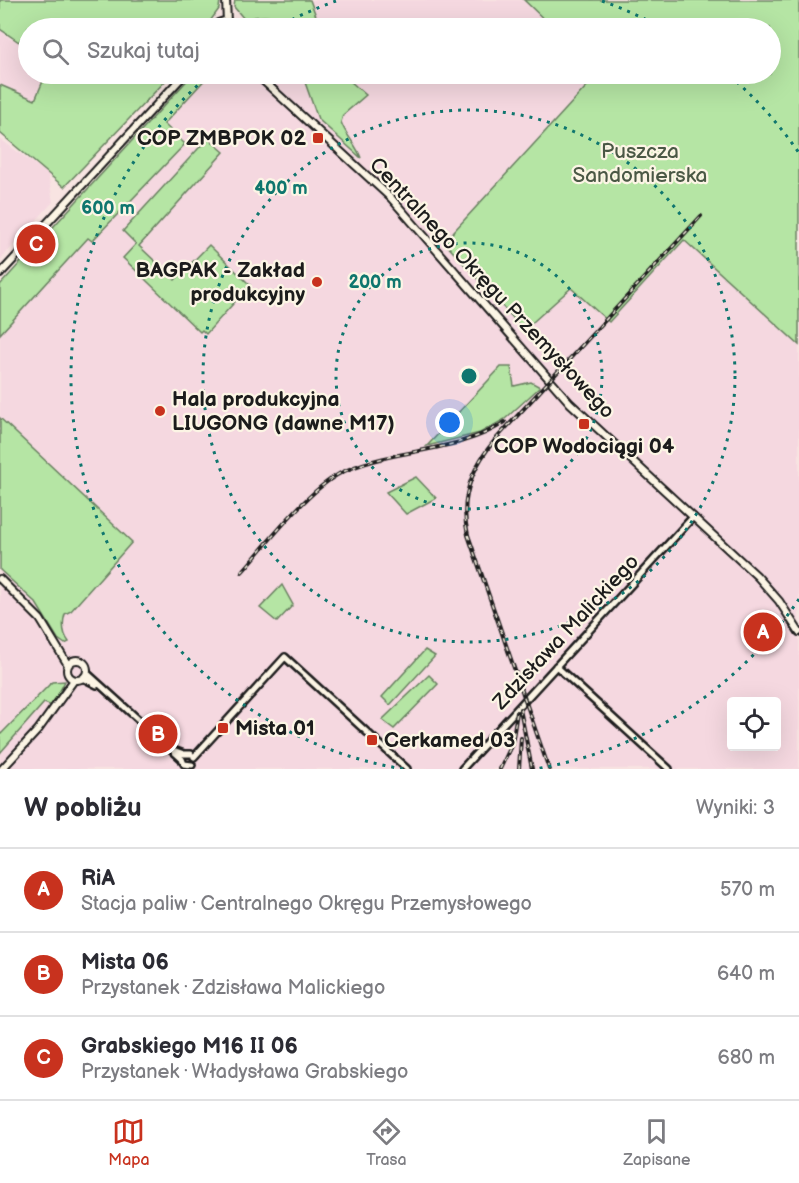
<!DOCTYPE html>
<html lang="pl">
<meta charset="utf-8">
<style>
body{margin:0;font-family:"Balsamiq Sans",sans-serif;background:#f2f2f3;color:#2b2b33}
.controls{position:absolute;right:18px;bottom:18px;display:grid;overflow:hidden;border-radius:6px;box-shadow:0 6px 24px #0002}
.controls button{width:54px;height:54px;display:grid;place-items:center;padding:0;border:0;border-bottom:2px solid #e1e1e2;background:#fff;color:#2b2b33;font:30px sans-serif}
.you{position:absolute;left:450px;top:423px;width:21px;height:21px;margin:-15px;border:4px solid #fff;border-radius:50%;background:#1a73e8;box-shadow:0 0 0 9px #1a73e833}
.badge{display:grid;place-items:center;width:39px;height:39px;border-radius:50%;background:#c8321e;color:#fff;font-size:20px;font-weight:700}
.pin{position:absolute;translate:-50% -50%;border:3px solid #fff;box-shadow:0 2px 6px #0006}
.list{margin:0;padding:0;list-style:none}
h2{display:flex;justify-content:space-between;align-items:center;height:78px;margin:0;padding:0 24px;font-size:26px}
h2 small{font-size:20px;font-weight:400;color:#7c7c81}
.list li{display:grid;grid-template-columns:39px 1fr auto;gap:18px;align-items:center;box-sizing:border-box;height:84px;padding:0 24px;border-top:2px solid #e1e1e2}
.list b{display:block;font-size:22px;white-space:nowrap}
.list p{margin:0;font-size:20px;white-space:nowrap;color:#7c7c81}
.list em{font-size:20px;font-style:normal;color:#7c7c81}
.icon{flex:none;width:33px;height:33px;fill:none;stroke:currentColor;stroke-width:2;stroke-linecap:round;stroke-linejoin:round}
.map{position:relative;flex:none;width:799px;height:769px;overflow:hidden}
.search{position:absolute;background:#fff;box-shadow:0 6px 24px #0002;left:18px;right:18px;top:18px;height:66px;display:flex;align-items:center;gap:15px;box-sizing:border-box;padding:0 21px;border-radius:33px;color:#7c7c81;font-size:22px}
.sheet{height:330px;background:#fff}
nav{display:flex;justify-content:space-around;align-items:center;box-sizing:border-box;height:84px;border-top:2px solid #e1e1e2;background:#fff;font-size:16px;color:#7c7c81}
nav a{display:grid;justify-items:center;gap:3px}
nav .on{color:#c8321e}
.map>svg:first-child{display:block}
</style>
<div class="map">
<svg width="799" height="769" viewBox="0 0 799 769">
<rect width="100%" height="100%" fill="#f8e4e2"/>
<filter id="ink" filterUnits="userSpaceOnUse"><feTurbulence type="fractalNoise" baseFrequency=".0167" numOctaves="2"/><feDisplacementMap in="SourceGraphic" scale="12" xChannelSelector="R" yChannelSelector="G"/><feConvolveMatrix kernelMatrix="1 2 1 2 8 2 1 2 1" color-interpolation-filters="sRGB"/></filter>
<g filter="url(#ink)">
<path fill="#f5d8e0" fill-rule="evenodd" d="M235,0H524L553,28H243V19L234,7Z
M0,29L10,39L28,42V74H44L35,100L0,85Z
M193,74H599L571,288L609,322L684,240L799,345V769H0V285ZM732,702H776V746H732Z
M0,139L48,174L53,202L0,260Z"/>
<path fill="#b5e5a4" stroke="#688060" stroke-width="1.5" d="M0,0H220L219,9L205,28H28V42L21,39L19,42L0,29Z
M235,0H310L316,16L308,28C287,17 267,13 244,19L234,7Z
M524,0H799V345L684,240L609,322L571,288L524,330L444,242L598,74H770V28H553Z
M46,74H172L64,187L0,133V85L35,100Z
M193,74H210L164,124L185,144L92,241L88,238L0,334V285Z
M302,74H342L366,95L343,115L341,122C346,136 356,144 361,158L318,119Z
M208,138L224,152L139,246L175,280L209,245L250,285L206,334L202,330L200,332L123,258L136,244L123,231Z
M501,367H511L514,386L531,382L540,387L505,419L480,433L427,446Z
M0,418L132,542L71,611L65,614C62,624 63,634 69,642L65,644L58,639L36,603L0,570Z
M416,477L436,498L406,514L386,492Z
M282,585L293,605L277,622L260,608Z
M425,650L435,656L390,705L382,697Z
M429,675L438,684L394,729L382,720Z
M65,681L52,706L44,703L0,753V735L52,682Z"/>
<g fill="none" stroke-linecap="round" stroke-linejoin="round">
<defs>
<path id="minor" d="M556,666L669,769
M87,673L182,759L184,764L192,765
M83,678L97,685
M173,750L184,754H191
M194,757L285,657L407,769
M462,769L693,517"/>
<path id="tertiary" d="M226,0L227,22
M214,28L218,23L224,21L233,28
M256,74L391,198L570,403L757,576L779,601L799,632
M0,274L185,74
M0,579L40,619L68,665
M67 670a10 10 0 1 1 20 0a10 10 0 1 1-20 0Z
M2,769L38,730L74,680"/>
</defs>
<use href="#minor" stroke="#1c1c1c" stroke-width="10"/>
<use href="#tertiary" stroke="#1c1c1c" stroke-width="10"/>
<use href="#minor" stroke="#fcf5e5" stroke-width="5"/>
<use href="#tertiary" stroke="#fcf5e5" stroke-width="6"/>
<defs>
<path id="rail" d="M242,572C269,542 311,485 347,470C397,448 459,453 505,422
M520,709L532,769
M500,769L512,744L517,712
M519,769L521,738
M549,769L468,535C459,498 472,467 495,440L701,216"/>
</defs>
<use href="#rail" stroke="#1c1c1c" stroke-width="4"/>
<use href="#rail" stroke="#fcf5e5" stroke-width="1.5" stroke-dasharray="4.5" stroke-linecap="butt"/>
</g>
</g>
<g fill="none" stroke="#0f766e" stroke-width="3" stroke-dasharray="3 6">
<circle cx="469" cy="376" r="133"/>
<circle cx="469" cy="376" r="266"/>
<path d="M799 599A398 398 0 0 1 535 769M403 769A398 398 0 0 1 208 76M276 28A398 398 0 0 1 336 1M602 1A398 398 0 0 1 662 28M730 76A398 398 0 0 1 799 153"/>
</g>
<g fill="#c8321e" stroke="#fcf5e5" stroke-width="2">
<rect x="312" y="132" width="12" height="12" rx="3"/>
<circle cx="317" cy="282" r="6"/>
<circle cx="160" cy="411" r="6"/>
<rect x="578" y="418" width="12" height="12" rx="3"/>
<rect x="217" y="722" width="12" height="12" rx="3"/>
<rect x="366" y="734" width="12" height="12" rx="3"/>
</g>
<g text-anchor="middle" dominant-baseline="central" stroke-width="4.5" stroke-linejoin="round" paint-order="stroke">
<g font-size="21" font-weight="bold" fill="#1c1c1c" stroke="#fcf5e5" text-anchor="start">
<text x="306" y="138" text-anchor="end">COP ZMBPOK 02</text>
<text x="305" y="270" text-anchor="end">BAGPAK - Zakład<tspan x="305" dy="24">produkcyjny</tspan></text>
<text x="172" y="399">Hala produkcyjna<tspan x="172" dy="24">LIUGONG (dawne M17)</tspan></text>
<text x="584" y="446" text-anchor="middle">COP Wodociągi 04</text>
<text x="235" y="728">Mista 01</text>
<text x="384" y="740">Cerkamed 03</text>
</g>
<g font-size="21" fill="#4a5845" stroke="#fcf5e5">
<text x="640" y="151">Puszcza<tspan x="640" dy="24">Sandomierska</tspan></text>
</g>
<g font-size="21" fill="#1c1c1c" stroke="#fcf5e5">
<text transform="translate(492 288) rotate(47)">Centralnego Okręgu Przemysłowego</text>
<text transform="translate(566 632) rotate(-47)">Zdzisława Malickiego</text>
</g>
</g>
<circle cx="469" cy="376" r="9" fill="#0f766e" stroke="#fcf5e5" stroke-width="3"/>
<g font-size="18" text-anchor="middle" font-weight="bold" fill="#0f766e" stroke="#fcf5e5" stroke-width="4.5" stroke-linejoin="round" paint-order="stroke">
<text x="281" y="194">400 m</text>
<text x="108" y="214">600 m</text>
<text x="375" y="288">200 m</text>
</g>
</svg>
<div class="controls">
<button><svg class="icon" aria-label="locate" viewBox="0 0 24 24"><circle cx="12" cy="12" r="6"/><path d="M12 2v4M12 18v4M2 12h4M18 12h4"/></svg></button>
</div>
<div class="you"></div>
<div class="pin badge" style="left:763px;top:632px">A</div>
<div class="pin badge" style="left:158px;top:734px">B</div>
<div class="pin badge" style="left:36px;top:244px">C</div>
<div class="search"><svg class="icon" aria-label="search" viewBox="0 0 24 24"><circle cx="10" cy="10" r="6"/><path d="M15 15l6 6"/></svg>Szukaj tutaj</div>
</div>
<section class="sheet">
<h2>W pobliżu<small>Wyniki: 3</small></h2>
<ul class="list">
<li><span class="badge">A</span><div><b>RiA</b><p>Stacja paliw · Centralnego Okręgu Przemysłowego</p></div><em>570 m</em></li>
<li><span class="badge">B</span><div><b>Mista 06</b><p>Przystanek · Zdzisława Malickiego</p></div><em>640 m</em></li>
<li><span class="badge">C</span><div><b>Grabskiego M16 II 06</b><p>Przystanek · Władysława Grabskiego</p></div><em>680 m</em></li>
</ul>
</section>
<nav>
<a class="on"><svg class="icon" aria-label="map" viewBox="0 0 24 24"><path d="M3 6l6-2 6 2 6-2v14l-6 2-6-2-6 2zM9 4v14M15 6v14"/></svg>Mapa</a>
<a><svg class="icon" aria-label="directions" viewBox="0 0 24 24"><path d="M12 3l9 9-9 9-9-9zM9 14v-3h6M13 9l2 2-2 2"/></svg>Trasa</a>
<a><svg class="icon" aria-label="saved" viewBox="0 0 24 24"><path d="M7 4h10v16l-5-4-5 4z"/></svg>Zapisane</a>
</nav>
